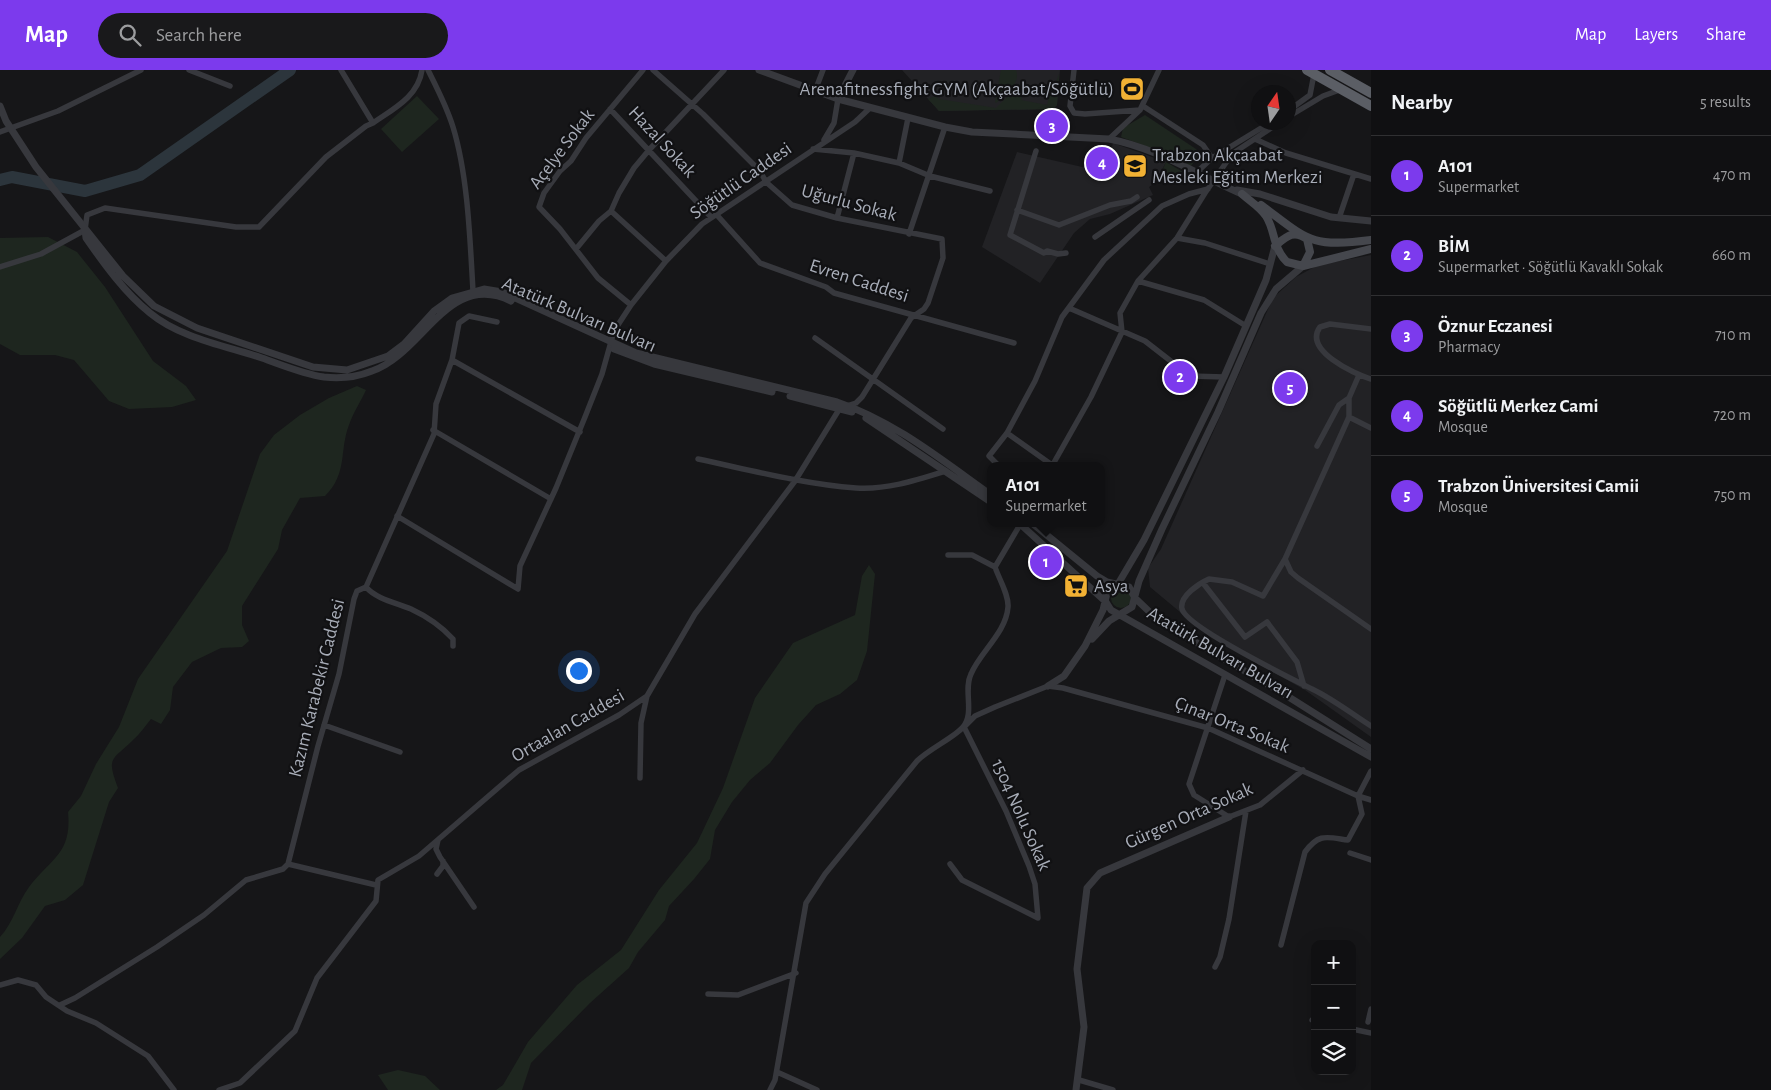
<!DOCTYPE html>
<meta charset="utf-8">
<style>
body{margin:0;font-family:"Alegreya Sans",sans-serif;background:#19191b;color:#f1f3f6}
.controls{position:absolute;right:15px;bottom:15px;display:grid;overflow:hidden;border-radius:10px;box-shadow:0 5px 20px #0002}
.controls button{width:45px;height:45px;display:grid;place-items:center;padding:0;border:0;border-bottom:1px solid #303032;background:#101012;color:#f1f3f6;font:25px sans-serif}
.compass{position:absolute;left:1251px;top:15px;width:45px;height:45px;border-radius:50%;background:#101012;box-shadow:0 5px 20px #0002;rotate:13deg}
.you{position:absolute;left:578px;top:600px;width:18px;height:18px;margin:-12px;border:4px solid #fff;border-radius:50%;background:#1a73e8;box-shadow:0 0 0 8px #1a73e833}
.badge{display:grid;place-items:center;width:32px;height:32px;border-radius:50%;background:#7c3aed;color:#fff;font-size:16px;font-weight:700}
.pin{position:absolute;translate:-50% -50%;border:2px solid #fff;box-shadow:0 1px 5px #0006}
.popup{position:absolute;left:987px;top:392px;width:118px;height:65px;box-sizing:border-box;display:grid;place-content:center;border-radius:10px;background:#101012;filter:drop-shadow(0 1px 4px #0005);font-size:16px;white-space:nowrap;color:#9c9d9f}
.popup b{font-size:19px;color:#f1f3f6}
.popup::after{content:'';position:absolute;left:50%;top:100%;margin-left:-10px;border:10px solid transparent;border-top-color:#101012}
.list{margin:0;padding:0;list-style:none}
h2{display:flex;justify-content:space-between;align-items:center;height:65px;margin:0;padding:0 20px;font-size:21px}
h2 small{font-size:16px;font-weight:400;color:#9c9d9f}
.list li{display:grid;grid-template-columns:32px 1fr auto;gap:15px;align-items:center;box-sizing:border-box;height:80px;padding:0 20px;border-top:1px solid #303032}
.list b{display:block;font-size:19px;white-space:nowrap}
.list p{margin:0;font-size:16px;white-space:nowrap;color:#9c9d9f}
.list em{font-size:16px;font-style:normal;color:#9c9d9f}
.icon{flex:none;width:28px;height:28px;fill:none;stroke:currentColor;stroke-width:2;stroke-linecap:round;stroke-linejoin:round}
.map{position:relative;flex:none;width:1371px;height:1020px;overflow:hidden}
header{display:flex;align-items:center;gap:30px;box-sizing:border-box;height:70px;padding:0 25px;background:#7c3aed;color:#fff}
header strong{font-size:24px}
nav{display:flex;gap:28px;margin-inline-start:auto;font-size:18px}
.search{width:350px;height:45px;background:#19191b;display:flex;align-items:center;gap:12px;box-sizing:border-box;padding:0 18px;border-radius:28px;color:#9c9d9f;font-size:19px}
main{display:flex}
aside{flex:1;background:#101012}
.map>svg:first-child{display:block}
</style>
<header>
<strong>Map</strong>
<div class="search"><svg class="icon" aria-label="search" viewBox="0 0 24 24"><circle cx="10" cy="10" r="6"/><path d="M15 15l6 6"/></svg>Search here</div>
<nav><a>Map</a><a>Layers</a><a>Share</a></nav>
</header>
<main>
<div class="map">
<svg width="1371" height="1020" viewBox="0 0 1371 1020">
<rect width="100%" height="100%" fill="#161618"/>
<path fill="#222225" d="M902,0H1060L1057,35L1053,39L939,41Z
M1113,73L1166,92L1156,112L1149,117L1153,125L1110,144L1090,149L1074,163L1040,213L982,177L1017,82L1104,102Z
M1371,185V667L1305,620L1210,567L1150,517L1148,498L1161,479L1273,228L1296,207L1318,195Z"/>
<path fill="#1e261f" d="M1001,0H1016C1021,13 1006,26 996,33L995,32Z
M1059,4L1057,35L1053,39L939,41L928,29L935,26L939,29L996,38L1020,14L1024,16L1021,30L1047,35L1051,18L1054,17Z
M417,26L439,49L402,82L381,59Z
M1145,45L1199,81V85L1191,96L1154,79L1121,67L1123,58Z
M1166,92L1188,105L1176,112L1159,108Z
M48,167L77,182L105,217L153,291L186,316L196,330L172,337L129,339L109,331L74,290L55,285H20L0,274V168Z
M357,316L366,320C361,331 353,343 349,355C339,381 348,403 325,426L300,428L282,460L278,479L242,536V555L249,571L242,577L221,578L192,592L173,617L170,640L161,654L151,649C145,656 140,664 133,670C112,691 106,686 118,718L109,732L83,815L65,830L45,836L22,868L0,889V867C14,852 17,833 29,817C51,788 72,784 68,742L81,726L96,694L119,657L138,609L227,481L260,384L274,365L300,345L329,328Z
M869,495L875,504L867,581L857,610L840,624L816,635L798,655L770,693L750,710L732,732L715,760L710,789L694,809L669,836L665,850L638,882L629,898L590,933L531,993L522,1020H496L503,1015L528,972L577,915L621,880L659,820L697,773L723,718L755,628L793,573L855,545L862,506Z
M1111 528a10 10 0 1 1 20 0a10 10 0 1 1-20 0Z
M398,1000L425,1006L440,1020H388L378,1005Z"/>
<g fill="none" stroke-linecap="round" stroke-linejoin="round">
<path stroke="#2c353c" stroke-width="12" d="M0,110L12,107L85,121L140,105L290,0"/>
<path stroke="#37383d" stroke-width="5.5" d="M189,0L230,16
M341,0L373,53
M428,0C437,18 447,37 453,57C468,106 470,170 473,221
M1074,0L1070,36L1074,43L1085,44L1140,40
M815,21L823,0
M1143,36L1203,75L1212,88
M610,39L711,147
M1288,41L1310,25L1314,4
M1288,47L1323,26L1342,19
M0,62L58,41L141,0
M1109,69L1140,40L1159,0
M1255,69L1286,83L1371,109
M824,70L834,53L838,29
M813,79L854,83L899,93L930,106L990,121
M1036,81L1010,165L1044,183L1047,181L1058,184L1066,183
M899,93L908,48
M1197,102L1212,88L1271,52
M1017,140L1059,155L1110,135L1131,131L1137,127
M611,141L666,191
M716,144L760,193L826,217L834,223L1014,273
M837,148L854,83
M1339,148L1354,104
M909,164L945,57
M1095,167L1149,130
M1177,168L1205,173L1270,194
M576,179L599,151L611,141L619,123L634,98L649,80L724,0
M0,197L41,184L85,160L87,145L105,138L236,157H259L326,87L366,56L373,53C393,39 418,27 422,0
M1138,211L1204,230L1246,256
M631,235L598,208L560,159L539,137L544,123L560,101L571,91L586,68L643,0
M1069,238L1145,271L1190,306L1224,307
M1371,259L1330,254L1320,257C1303,280 1354,304 1371,309
M815,268L943,359
M452,290L580,362
M1359,305L1349,328V347L1285,489L1263,526L1232,512L1209,509C1200,513 1179,526 1182,539C1187,557 1292,609 1312,619C1333,629 1352,644 1371,656
M1349,347L1371,358
M433,360L551,429
M1007,363L1052,395
M1317,376L1339,335L1349,328
M698,389C750,400 803,414 856,418C887,420 917,410 946,401
M999,396L989,386L1007,363L1035,311L1062,247L1104,190L1162,136L1189,124L1208,119
M1052,396L1091,327L1122,262L1120,243L1138,211L1177,168L1205,123L1232,84L1280,52
M397,446L518,519L520,496L556,418L585,347L602,304L614,261L631,235L666,191L702,154L855,52L870,38
M948,485H972L995,497
M1285,489L1291,502L1298,508L1371,559
M1203,513L1245,567L1267,552L1297,592L1304,616
M366,517C376,529 397,533 411,539C426,546 442,557 453,569V576
M1225,605L1189,714L1194,725L1229,747L1260,735L1303,700
M324,655L400,682
M640,708L641,653L647,626
M438,770L436,779L440,787L474,837
M1350,783L1371,790
M288,794L318,676L339,604L354,529L357,521L366,517L434,364L436,334L452,290L459,253L469,246L497,252
M288,794L376,815
M950,794L962,810L1038,848L1035,814L1029,796L1006,741L964,657L975,646L995,637L1048,616L1063,618L1208,658L1358,726L1371,730
M437,804L443,796V791
M1281,875L1305,782C1319,763 1326,767 1348,770L1362,744L1358,726L1371,701
M1215,897L1220,887L1229,849L1246,741
M0,915L18,910L36,915L46,927L67,941L96,953L148,986L174,1020
M708,924L738,925L796,903
M60,935L75,928L157,877L204,845L246,810L283,799L288,794
M1312,950L1315,951
M1368,952L1371,939
M1352,959L1371,963
M777,1002L817,1020
M1079,1010L1113,1020
M219,1020L240,1013L295,961L317,908L376,831L378,810L419,786L519,700L619,645L647,626L695,544L795,411L840,338L856,333L862,327L911,248L924,239L928,233L943,188L942,169L837,148L792,135L766,112L760,101L703,44L653,0
M770,1020L775,1010L806,833L825,804L917,691C929,679 955,667 963,657C975,643 963,620 971,604C980,582 1006,563 1008,537C1009,525 999,509 995,497L1021,453"/>
<path stroke="#37383d" stroke-width="7" d="M759,0L838,29L945,57L972,62L1109,69C1157,78 1198,105 1242,124
M838,29L853,0
M0,36L6,51L36,97L123,206L154,236L197,258L313,297L347,300L388,286L404,274L434,241L452,228L484,219L502,222L636,283L837,332C894,351 943,391 991,425
M1237,120L1260,124L1331,147L1371,151
M85,160L86,168C104,194 125,223 150,243C180,268 226,276 262,288C282,295 303,304 324,307C341,309 357,307 372,301C423,284 448,200 511,231
M614,279L654,294L772,322
M790,326L852,342
M866,348L991,432
M1019,453L1106,532L1111,540L1371,687
M1032,453L1097,506L1107,512L1129,517L1135,528L1158,550L1284,624L1371,679
M1092,569L1109,551L1132,537L1139,511L1162,459L1218,342L1261,243L1276,219L1303,196
M1048,616L1064,606L1085,576L1103,540L1107,523L1118,514L1144,470L1224,307L1266,210L1275,176
M1076,1020L1084,957L1077,899L1087,818L1100,803L1229,747"/>
<path stroke="#45474d" stroke-width="8" d="M1242,124C1250,131 1260,137 1266,146C1276,162 1272,177 1287,192L1303,196L1310,182L1307,169C1293,159 1286,167 1275,176
M1261,135C1308,170 1310,178 1371,170
M1303,196L1371,179"/>
<path stroke="#5b5e65" stroke-width="10" d="M1307,0L1371,36
M1330,0L1371,23"/>
</g>
<defs>
<symbol id="stadium-square" viewBox="-11 -11 22 22"><rect x="-9" y="-9" width="18" height="18" rx="4" fill="#f2b134" stroke="#111113"/><path d="M0-5a6.5 5 0 1 0 0 10a6.5 5 0 1 0 0-10ZM-3.5-1.8h7v3.6h-7Z" fill="#111"/></symbol>
<symbol id="school-square" viewBox="-11 -11 22 22"><rect x="-9" y="-9" width="18" height="18" rx="4" fill="#f2b134" stroke="#111113"/><path d="M0-5L7-2L0 1L-7-2ZM-4 1L0 2.5L4 1V4Q0 6-4 4Z" fill="#111"/></symbol>
<symbol id="supermarket-square" viewBox="-11 -11 22 22"><rect x="-9" y="-9" width="18" height="18" rx="4" fill="#f2b134" stroke="#111113"/><path d="M-6-5.5h2.5l.6 2H6L4.5 2H-2.5L-4.4-4H-6ZM-1.5 3.2a1.3 1.3 0 1 0 .1 0ZM3 3.2a1.3 1.3 0 1 0 .1 0Z" fill="#111"/></symbol>
</defs>
<g fill-rule="evenodd">
<use href="#stadium-square" x="1118" y="5" width="28" height="28"/>
<use href="#school-square" x="1121" y="82" width="28" height="28"/>
<use href="#supermarket-square" x="1062" y="502" width="28" height="28"/>
</g>
<g text-anchor="middle" dominant-baseline="central" stroke-width="4.5" stroke-linejoin="round" paint-order="stroke">
<g font-size="19" fill="#a8adb8" stroke="#111113" text-anchor="start">
<text x="1114" y="19" text-anchor="end">Arenafitnessfight GYM (Akçaabat/Söğütlü)</text>
<text x="1152" y="85">Trabzon Akçaabat<tspan x="1152" dy="22">Mesleki Eğitim Merkezi</tspan></text>
<text x="1094" y="516">Asya</text>
</g>
<g font-size="19" fill="#a8adb8" stroke="#111113">
<text transform="translate(662 72) rotate(47)">Hazal Sokak</text>
<text transform="translate(562 79) rotate(-53)">Açelye Sokak</text>
<text transform="translate(741 111) rotate(-35)">Söğütlü Caddesi</text>
<text transform="translate(849 133) rotate(15)">Uğurlu Sokak</text>
<text transform="translate(859 211) rotate(18)">Evren Caddesi</text>
<text transform="translate(579 245) rotate(23)">Atatürk Bulvarı Bulvarı</text>
<text transform="translate(1220 583) rotate(30)">Atatürk Bulvarı Bulvarı</text>
<text transform="translate(317 618) rotate(-76)">Kazım Karabekir Caddesi</text>
<text transform="translate(1232 655) rotate(22)">Çınar Orta Sokak</text>
<text transform="translate(568 656) rotate(-30)">Ortaalan Caddesi</text>
<text transform="translate(1021 745) rotate(66)">1504 Nolu Sokak</text>
<text transform="translate(1189 746) rotate(-24)">Gürgen Orta Sokak</text>
</g>
</g>
</svg>
<div class="controls">
<button>+</button>
<button>−</button>
<button><svg class="icon" aria-label="layers" viewBox="0 0 24 24"><path d="M12 4l9 5-9 5-9-5zM3 14l9 5 9-5"/></svg></button>
</div>
<svg class="compass" viewBox="-18 -18 36 36"><path d="M0-13l5 13h-10z" fill="#e53935"/><path d="M0 13l5-13h-10z" fill="#9c9d9f"/></svg>
<div class="you"></div>
<div class="pin badge" style="left:1046px;top:492px">1</div>
<div class="popup"><b>A101</b>Supermarket</div>
<div class="pin badge" style="left:1180px;top:307px">2</div>
<div class="pin badge" style="left:1052px;top:56px">3</div>
<div class="pin badge" style="left:1102px;top:93px">4</div>
<div class="pin badge" style="left:1290px;top:318px">5</div>
</div>
<aside>
<h2>Nearby<small>5 results</small></h2>
<ul class="list">
<li><span class="badge">1</span><div><b>A101</b><p>Supermarket</p></div><em>470 m</em></li>
<li><span class="badge">2</span><div><b>BİM</b><p>Supermarket · Söğütlü Kavaklı Sokak</p></div><em>660 m</em></li>
<li><span class="badge">3</span><div><b>Öznur Eczanesi</b><p>Pharmacy</p></div><em>710 m</em></li>
<li><span class="badge">4</span><div><b>Söğütlü Merkez Cami</b><p>Mosque</p></div><em>720 m</em></li>
<li><span class="badge">5</span><div><b>Trabzon Üniversitesi Camii</b><p>Mosque</p></div><em>750 m</em></li>
</ul>
</aside>
</main>
